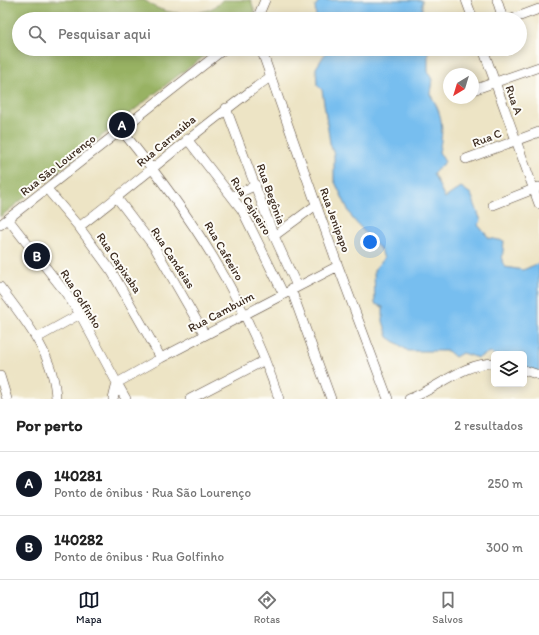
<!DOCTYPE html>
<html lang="pt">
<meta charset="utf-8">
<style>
body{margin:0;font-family:Itim,sans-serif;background:#f2f2f2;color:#222}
.controls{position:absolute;right:12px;bottom:12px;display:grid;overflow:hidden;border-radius:6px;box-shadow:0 2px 10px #0003}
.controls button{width:36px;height:36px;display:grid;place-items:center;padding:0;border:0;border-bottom:1px solid #e0e0e0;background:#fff;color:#222;font:20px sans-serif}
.compass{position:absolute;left:443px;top:68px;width:36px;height:36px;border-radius:50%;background:#fff;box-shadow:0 2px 10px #0003;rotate:218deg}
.you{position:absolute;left:370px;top:242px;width:14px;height:14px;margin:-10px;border:3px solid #fff;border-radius:50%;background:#1a73e8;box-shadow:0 0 0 6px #1a73e833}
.badge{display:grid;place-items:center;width:26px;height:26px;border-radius:50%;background:#111827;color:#fff;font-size:13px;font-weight:700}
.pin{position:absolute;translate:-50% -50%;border:2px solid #fff;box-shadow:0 1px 4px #0006}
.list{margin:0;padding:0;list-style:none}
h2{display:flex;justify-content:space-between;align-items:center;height:52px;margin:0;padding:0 16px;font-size:17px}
h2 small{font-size:13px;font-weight:400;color:#767676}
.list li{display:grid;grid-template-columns:26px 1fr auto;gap:12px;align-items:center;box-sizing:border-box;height:64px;padding:0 16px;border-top:1px solid #e0e0e0}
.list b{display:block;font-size:15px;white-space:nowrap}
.list p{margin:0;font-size:13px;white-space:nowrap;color:#767676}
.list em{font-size:13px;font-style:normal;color:#767676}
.icon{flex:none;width:22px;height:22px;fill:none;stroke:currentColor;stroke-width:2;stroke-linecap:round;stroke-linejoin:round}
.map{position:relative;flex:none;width:539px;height:399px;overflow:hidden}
.search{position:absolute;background:#fff;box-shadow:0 2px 10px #0003;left:12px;right:12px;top:12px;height:44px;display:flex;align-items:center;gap:10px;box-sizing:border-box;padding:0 14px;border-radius:22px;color:#767676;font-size:15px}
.sheet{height:180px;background:#fff}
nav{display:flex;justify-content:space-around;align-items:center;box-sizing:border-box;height:56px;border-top:1px solid #e0e0e0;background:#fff;font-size:11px;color:#767676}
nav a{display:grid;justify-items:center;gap:2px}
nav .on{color:#111827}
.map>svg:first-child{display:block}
</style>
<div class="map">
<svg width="539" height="399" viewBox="0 0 539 399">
<rect width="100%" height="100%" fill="#fdfcf7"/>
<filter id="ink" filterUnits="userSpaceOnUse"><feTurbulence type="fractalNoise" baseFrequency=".025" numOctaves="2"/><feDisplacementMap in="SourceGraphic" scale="8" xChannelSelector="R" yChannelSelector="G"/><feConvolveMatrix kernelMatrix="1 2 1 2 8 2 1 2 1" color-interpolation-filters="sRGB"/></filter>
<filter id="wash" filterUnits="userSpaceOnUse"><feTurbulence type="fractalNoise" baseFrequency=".012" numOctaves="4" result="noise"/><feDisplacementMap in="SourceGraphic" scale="16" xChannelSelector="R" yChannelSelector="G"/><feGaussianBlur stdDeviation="0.9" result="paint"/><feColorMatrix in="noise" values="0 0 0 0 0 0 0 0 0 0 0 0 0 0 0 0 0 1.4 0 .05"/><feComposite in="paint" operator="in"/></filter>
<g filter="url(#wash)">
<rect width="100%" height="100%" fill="#ede4c5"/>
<path fill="#98b264" stroke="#6a6e41" d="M0,0H144C149,3 153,6 157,8C175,16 210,17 222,0H251L255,13L250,19H19V49H214L172,80L0,217Z"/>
<path fill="#77beef" stroke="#597486" d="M320,0H422V19H316L315,6Z
M328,49H428V71L432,80L430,94C443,115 444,128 439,152L445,162L433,173L445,198L461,187L471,194L481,221L478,225L489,238L504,241L502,261L505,267L523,270L539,263V372L524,369V354L494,355L490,352L478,358L462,353L455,357L448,351H408L388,337L383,321V307L375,304L374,270L384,258L380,249L352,218L334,180V155L330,143L322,90L317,85L316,68Z"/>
</g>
<g filter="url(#ink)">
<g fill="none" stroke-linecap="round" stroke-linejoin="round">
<defs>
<path id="minor" d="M466,0L473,19
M497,0L503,19
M257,19L265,0
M512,19L539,9
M261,49L338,266L388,399
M483,49L539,204
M473,90L539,67
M226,108L274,236L297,286
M122,131C189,212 246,298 279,399
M187,139L242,210L283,293
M466,159L539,132
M47,189L79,227L112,272L161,358
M233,196L256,185
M117,198L155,248L205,335
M493,205L539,187
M8,219L65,292L80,314L117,383L113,399
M0,225L224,49
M79,227C144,177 204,124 270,77
M274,236L316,205
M0,287C25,320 55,356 56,399
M291,289L331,399
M37,338L80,314
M524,370L539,375
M0,376L7,399
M126,399L117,383L161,358L338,266
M190,399L265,360
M409,399C437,389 463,363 494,363"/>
</defs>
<use href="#minor" stroke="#564637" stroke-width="10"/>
<use href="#minor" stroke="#fff" stroke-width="9"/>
</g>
</g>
<g text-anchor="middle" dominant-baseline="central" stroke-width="4" stroke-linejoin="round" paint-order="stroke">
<g font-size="12" fill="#3b2a1e" stroke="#fdfcf7">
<text transform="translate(514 100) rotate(71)">Rua A</text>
<text transform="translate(487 138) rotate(-21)">Rua C</text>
<text transform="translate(166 141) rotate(-40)">Rua Carnaúba</text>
<text transform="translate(58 165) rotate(-38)">Rua São Lourenço</text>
<text transform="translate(271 194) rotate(70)">Rua Begônia</text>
<text transform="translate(251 206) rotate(58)">Rua Cajueiro</text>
<text transform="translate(335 220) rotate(70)">Rua Jenipapo</text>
<text transform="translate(224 251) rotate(60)">Rua Cafeeiro</text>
<text transform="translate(173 258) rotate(57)">Rua Candeias</text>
<text transform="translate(119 263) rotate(56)">Rua Capixaba</text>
<text transform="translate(81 299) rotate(58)">Rua Golfinho</text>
<text transform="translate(221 312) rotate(-28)">Rua Cambuim</text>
</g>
</g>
</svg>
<div class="controls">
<button><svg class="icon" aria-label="layers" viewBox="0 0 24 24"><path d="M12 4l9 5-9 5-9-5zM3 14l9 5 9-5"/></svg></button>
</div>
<svg class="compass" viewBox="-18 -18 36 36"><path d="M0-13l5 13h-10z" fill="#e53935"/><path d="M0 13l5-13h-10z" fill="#767676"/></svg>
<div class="you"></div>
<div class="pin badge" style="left:122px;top:125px">A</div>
<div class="pin badge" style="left:37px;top:256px">B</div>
<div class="search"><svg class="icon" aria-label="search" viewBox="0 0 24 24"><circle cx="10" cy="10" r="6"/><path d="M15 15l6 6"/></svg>Pesquisar aqui</div>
</div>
<section class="sheet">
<h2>Por perto<small>2 resultados</small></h2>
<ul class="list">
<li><span class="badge">A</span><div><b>140281</b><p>Ponto de ônibus · Rua São Lourenço</p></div><em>250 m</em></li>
<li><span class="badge">B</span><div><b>140282</b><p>Ponto de ônibus · Rua Golfinho</p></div><em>300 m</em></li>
</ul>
</section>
<nav>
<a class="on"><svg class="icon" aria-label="map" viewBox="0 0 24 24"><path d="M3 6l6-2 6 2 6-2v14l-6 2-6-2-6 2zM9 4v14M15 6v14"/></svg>Mapa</a>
<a><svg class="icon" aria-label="directions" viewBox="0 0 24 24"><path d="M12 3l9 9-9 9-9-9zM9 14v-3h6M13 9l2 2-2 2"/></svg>Rotas</a>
<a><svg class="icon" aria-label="saved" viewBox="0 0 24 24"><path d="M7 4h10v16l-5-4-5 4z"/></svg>Salvos</a>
</nav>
